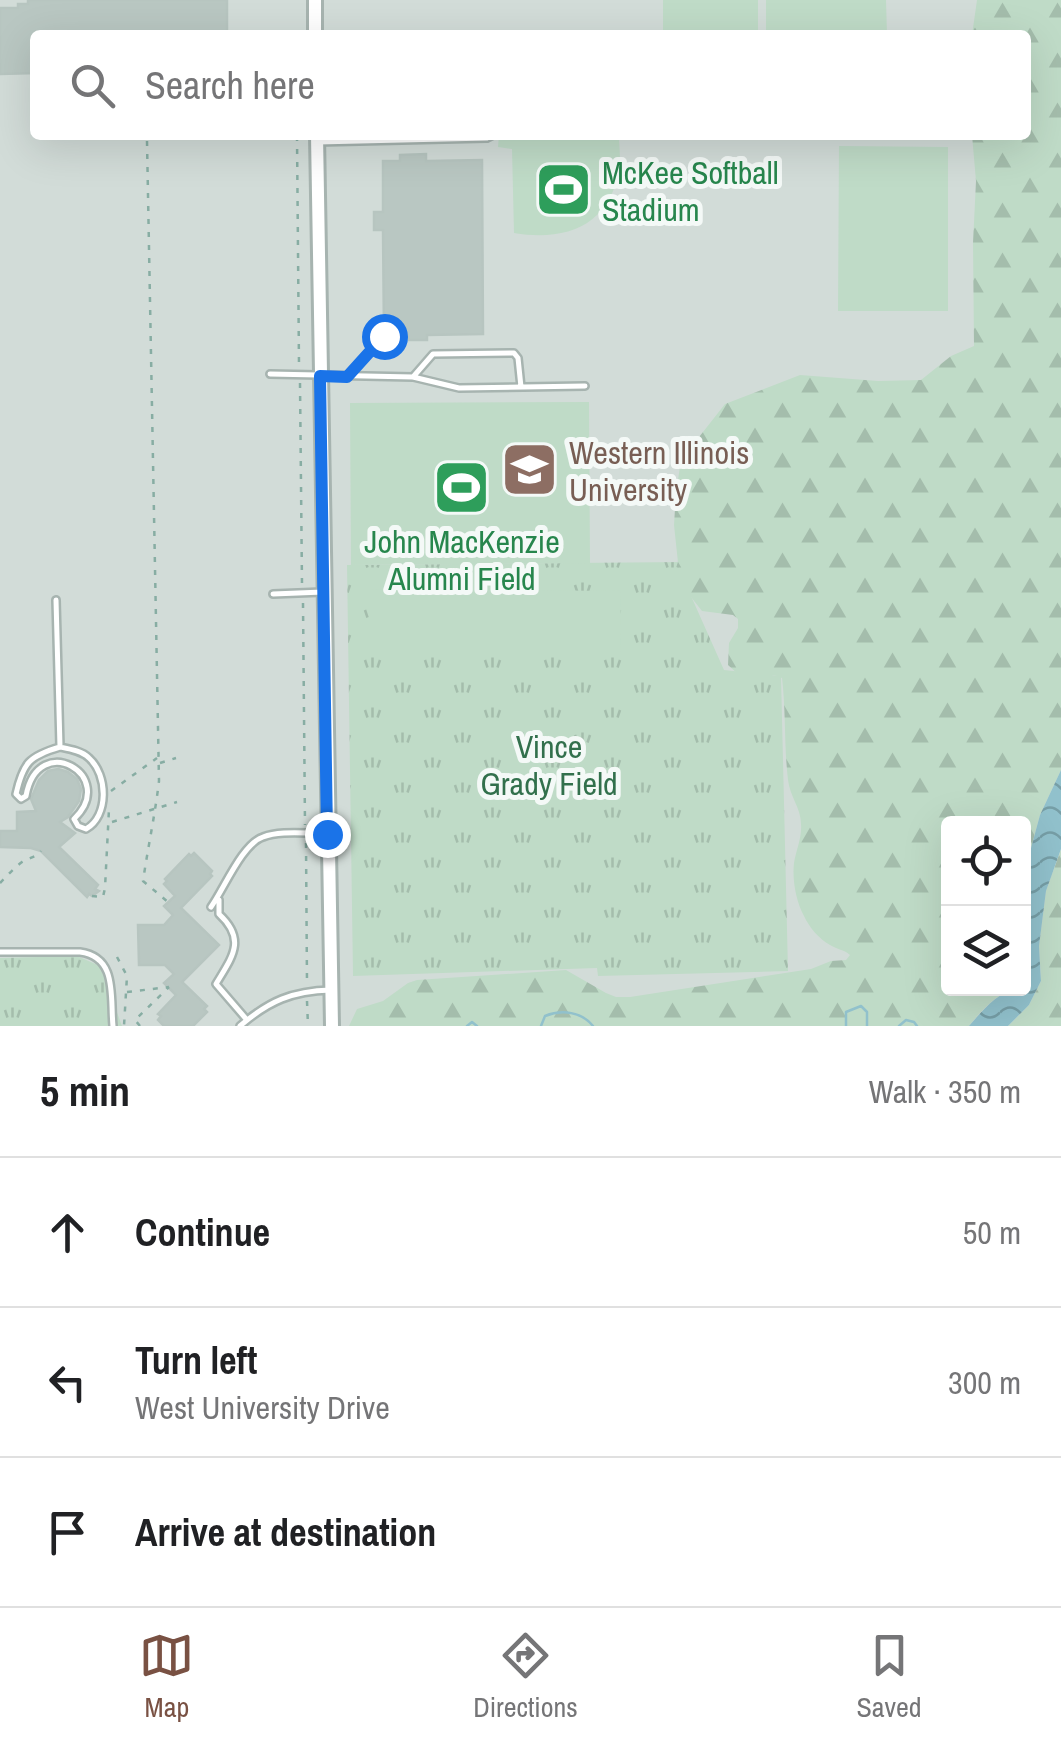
<!DOCTYPE html>
<meta charset="utf-8">
<style>
body{margin:0;font-family:"Archivo Narrow",sans-serif;background:#f6f6f6;color:#202124}
.controls{position:absolute;right:30px;bottom:30px;display:grid;overflow:hidden;border-radius:10px;box-shadow:0 10px 40px #0002}
.controls button{width:90px;height:90px;display:grid;place-items:center;padding:0;border:0;border-bottom:2px solid #e0e0e0;background:#fff;color:#202124;font:50px sans-serif}
.stop{position:absolute;width:30px;height:30px;margin:-22px;border:8px solid #1a73e8;border-radius:50%;background:#fff}
.stop.end{background:#1a73e8;border-color:#fff;box-shadow:0 2px 10px #0008}
.list{margin:0;padding:0;list-style:none}
h2{display:flex;justify-content:space-between;align-items:center;height:130px;margin:0;padding:0 40px;font-size:42px}
h2 small{font-size:32px;font-weight:400;color:#757577}
.list li{display:grid;grid-template-columns:65px 1fr auto;gap:30px;align-items:center;box-sizing:border-box;height:150px;padding:0 40px;border-top:2px solid #e0e0e0}
.list b{display:block;font-size:38px;white-space:nowrap}
.list p{margin:0;font-size:32px;white-space:nowrap;color:#757577}
.list em{font-size:32px;font-style:normal;color:#757577}
.icon{flex:none;width:55px;height:55px;fill:none;stroke:currentColor;stroke-width:2;stroke-linecap:round;stroke-linejoin:round}
.map{position:relative;flex:none;width:1061px;height:1026px;overflow:hidden}
.search{position:absolute;background:#fff;box-shadow:0 10px 40px #0002;left:30px;right:30px;top:30px;height:110px;display:flex;align-items:center;gap:25px;box-sizing:border-box;padding:0 35px;border-radius:10px;color:#757577;font-size:38px}
.sheet{height:580px;background:#fff}
nav{display:flex;justify-content:space-around;align-items:center;box-sizing:border-box;height:140px;border-top:2px solid #e0e0e0;background:#fff;font-size:28px;color:#757577}
nav a{display:grid;justify-items:center;gap:5px}
nav .on{color:#795143}
.map>svg:first-child{display:block}
</style>
<div class="map">
<svg width="1061" height="1026" viewBox="0 0 1061 1026">
<defs>
<pattern id="grass-tufts" width="24" height="20" patternUnits="userSpaceOnUse" patternTransform="scale(2.5)"><rect width="24" height="20" fill="#bfdbc7"/><path d="M3 7l-1-3M5 7V3M7 7l1-3M15 17l-1-3M17 17v-4M19 17l1-3" fill="none" stroke="#a4bdac"/></pattern>
<pattern id="forest-firs" width="22" height="20" patternUnits="userSpaceOnUse" patternTransform="scale(2.5)"><rect width="22" height="20" fill="#bfdbc7"/><path d="M5 1l3.5 6h-7zM16 11l3.5 6h-7z" fill="#a4bdac"/></pattern>
<pattern id="water-waves" width="16" height="10" patternUnits="userSpaceOnUse" patternTransform="scale(2.5)"><rect width="16" height="10" fill="#91c1cc"/><path d="M0 5q4-4 8 0t8 0" fill="none" stroke="#769ea6"/></pattern>
</defs>
<rect width="100%" height="100%" fill="#e4ece9"/>
<path fill="#d2dcd8" fill-rule="evenodd" d="M0,0H1061V804L1049,831L1061,935L1002,1026H0ZM35,35H1026V135H35ZM948,824H1024V988H948Z"/>
<path fill="url(#grass-tufts)" d="M686,562L687,587L724,670L781,676L788,971L598,976L597,968L353,976L347,565Z
M77,956L100,966L122,1026H0V958Z"/>
<path fill="url(#forest-firs)" d="M977,0H1061V770L1040,815L1024,874V824H948V988L1013,989L1012,990C994,996 981,1011 969,1026H349L357,1009L383,1001L408,983L417,980L566,970L606,993L616,997H630L811,969L831,961L846,960L850,955C843,949 838,950 830,945C819,939 809,927 804,916C796,902 792,879 794,863C796,850 802,838 801,824C801,808 790,797 788,780C784,746 786,712 782,678L774,675L740,676L728,665L729,643L738,628V619L733,615L702,611L687,592L679,572L674,525L676,493L681,460L725,404L800,375L878,381L921,380L951,356L974,346L973,243L976,181L972,135H1026V35H972Z
M1061,849V1026H1008L1029,1005L1041,981L1039,946L1046,891Z"/>
<path fill="#bfdbc7" d="M663,0H758V35H663Z
M766,0H886L887,35H766Z
M499,135H619C619,146 621,156 619,167C612,225 566,242 514,233L512,149L498,147Z
M839,146L948,147V311H838Z
M589,402L590,563L351,565L350,403Z
M369,589L621,591L620,653H369Z"/>
<path fill="url(#water-waves)" d="M1061,770V849L1046,891L1039,946L1041,981L1029,1005L1008,1026H969C984,1009 1000,988 1024,988V874L1040,815Z"/>
<g fill="none" stroke-linecap="round" stroke-linejoin="round">
<path stroke="#91c1cc" stroke-width="2.5" d="M467,1026L472,1022L477,1026
M541,1026L545,1016C562,1009 582,1012 593,1026
M846,1026V1012L861,1006L867,1012V1026
M899,1026L906,1020L914,1022L917,1026"/>
</g>
<path fill="#b9c7c2" stroke="#b7c5c0" stroke-width="2.5" d="M28,0H227V35H35V73L0,74V8H18V4H28Z
M426,154V161L482,160L483,334L427,335V340H409L408,335L384,336L383,230H374V212H383V161H400V155Z
M58,769L68,772L77,779L81,789L79,801L68,817L60,822L75,833L59,847L98,885L95,889L99,891L92,896L89,894L87,897L41,851L31,848L0,847V831H17V812L36,811L31,799L39,780L48,771Z
M194,853L212,871L210,874L212,876L181,908L219,945L182,982L207,1006L204,1009L207,1012L193,1026H164L158,1020L161,1016L158,1014L176,995L164,983L174,974L165,965H139L138,925H164L173,915L164,906L175,896L164,884L167,881L165,879L189,854L191,856Z"/>
<g fill="none" stroke-linecap="round" stroke-linejoin="round">
<defs>
<path id="service" d="M317,142L487,138L493,135
M270,374L413,377L459,388L585,386
M413,377L433,354L514,353L518,358L521,387
M273,594L323,592
M56,600L60,747C29,756 23,763 16,794L21,799L26,796C38,729 119,776 74,819L78,826L86,829C109,816 108,775 89,758C82,751 70,749 60,747
M219,900V914C247,940 232,957 216,984L247,1020
M211,907C224,889 242,844 263,837C281,830 307,834 327,833
M0,952H80C118,957 110,997 113,1026
M240,1026C269,1001 292,991 331,990"/>
<path id="tertiary" d="M315,0V35
M317,135L332,1026"/>
</defs>
<use href="#service" stroke="#a7b4b0" stroke-width="10"/>
<use href="#tertiary" stroke="#a7b4b0" stroke-width="18"/>
<path stroke="#87ada3" stroke-width="2.5" stroke-dasharray="5 8" stroke-linecap="butt" d="M297,136L299,365
M147,141L159,781C155,815 148,847 143,881L168,902
M355,368L384,336
M300,383L302,585
M303,603L305,825
M160,763L176,758
M111,791L157,758
M112,822L177,802
M306,843L307,984
M0,883C7,876 14,868 22,862C30,857 35,858 41,851
M92,896L103,897L105,888L109,809
M117,957L127,976L124,1026
M127,992L169,987
M307,1001L308,1026
M140,1026L135,1020L169,987"/>
<use href="#service" stroke="#fff" stroke-width="5"/>
<use href="#tertiary" stroke="#fff" stroke-width="12"/>
</g>
<g fill="none" stroke-linecap="round" stroke-linejoin="round">
<path stroke="#1a73e8" stroke-width="12" d="M327,834L320,376L347,377L384,336"/>
</g>
<defs>
<symbol id="stadium-square" viewBox="-11 -11 22 22"><rect x="-9" y="-9" width="18" height="18" rx="4" fill="#2e9e5b" stroke="#f4f9f7"/><path d="M0-5a6.5 5 0 1 0 0 10a6.5 5 0 1 0 0-10ZM-3.5-1.8h7v3.6h-7Z" fill="#fff"/></symbol>
<symbol id="university-square" viewBox="-11 -11 22 22"><rect x="-9" y="-9" width="18" height="18" rx="4" fill="#8d6e63" stroke="#f4f9f7"/><path d="M0-5L7-2L0 1L-7-2ZM-4 1L0 2.5L4 1V4Q0 6-4 4Z" fill="#fff"/></symbol>
</defs>
<g fill-rule="evenodd">
<use href="#stadium-square" x="532" y="158" width="63" height="63"/>
<use href="#university-square" x="498" y="438" width="63" height="63"/>
<use href="#stadium-square" x="430" y="456" width="63" height="63"/>
</g>
<g text-anchor="middle" dominant-baseline="central" stroke-width="10" stroke-linejoin="round" paint-order="stroke">
<g font-size="32" fill="#27864d" stroke="#f4f9f7" text-anchor="start">
<text x="602" y="172">McKee Softball<tspan x="602" dy="37">Stadium</tspan></text>
<text x="462" y="541" text-anchor="middle">John MacKenzie<tspan x="462" dy="37">Alumni Field</tspan></text>
</g>
<g font-size="32" fill="#785e54" stroke="#f4f9f7" text-anchor="start">
<text x="569" y="452">Western Illinois<tspan x="569" dy="37">University</tspan></text>
</g>
<g font-size="32" fill="#32704c" stroke="#f4f9f7">
<text x="549" y="746">Vince<tspan x="549" dy="37">Grady Field</tspan></text>
</g>
</g>
</svg>
<div class="controls">
<button><svg class="icon" aria-label="locate" viewBox="0 0 24 24"><circle cx="12" cy="12" r="6"/><path d="M12 2v4M12 18v4M2 12h4M18 12h4"/></svg></button>
<button><svg class="icon" aria-label="layers" viewBox="0 0 24 24"><path d="M12 4l9 5-9 5-9-5zM3 14l9 5 9-5"/></svg></button>
</div>
<div class="stop" style="left:384px;top:336px"></div>
<div class="stop end" style="left:327px;top:834px"></div>
<div class="search"><svg class="icon" aria-label="search" viewBox="0 0 24 24"><circle cx="10" cy="10" r="6"/><path d="M15 15l6 6"/></svg>Search here</div>
</div>
<section class="sheet">
<h2>5 min<small>Walk · 350 m</small></h2>
<ul class="list">
<li><svg class="icon" aria-label="ahead" viewBox="0 0 24 24"><path d="M12 20V5M6 11l6-6 6 6"/></svg><div><b>Continue</b></div><em>50 m</em></li>
<li><svg class="icon" aria-label="left" viewBox="0 0 24 24"><path d="M17 20v-9H6M10 6l-5 5 5 5"/></svg><div><b>Turn left</b><p>West University Drive</p></div><em>300 m</em></li>
<li><svg class="icon" aria-label="arrive" viewBox="0 0 24 24"><path d="M6 21V4h12l-3 4 3 4H6"/></svg><div><b>Arrive at destination</b></div></li>
</ul>
</section>
<nav>
<a class="on"><svg class="icon" aria-label="map" viewBox="0 0 24 24"><path d="M3 6l6-2 6 2 6-2v14l-6 2-6-2-6 2zM9 4v14M15 6v14"/></svg>Map</a>
<a><svg class="icon" aria-label="directions" viewBox="0 0 24 24"><path d="M12 3l9 9-9 9-9-9zM9 14v-3h6M13 9l2 2-2 2"/></svg>Directions</a>
<a><svg class="icon" aria-label="saved" viewBox="0 0 24 24"><path d="M7 4h10v16l-5-4-5 4z"/></svg>Saved</a>
</nav>
